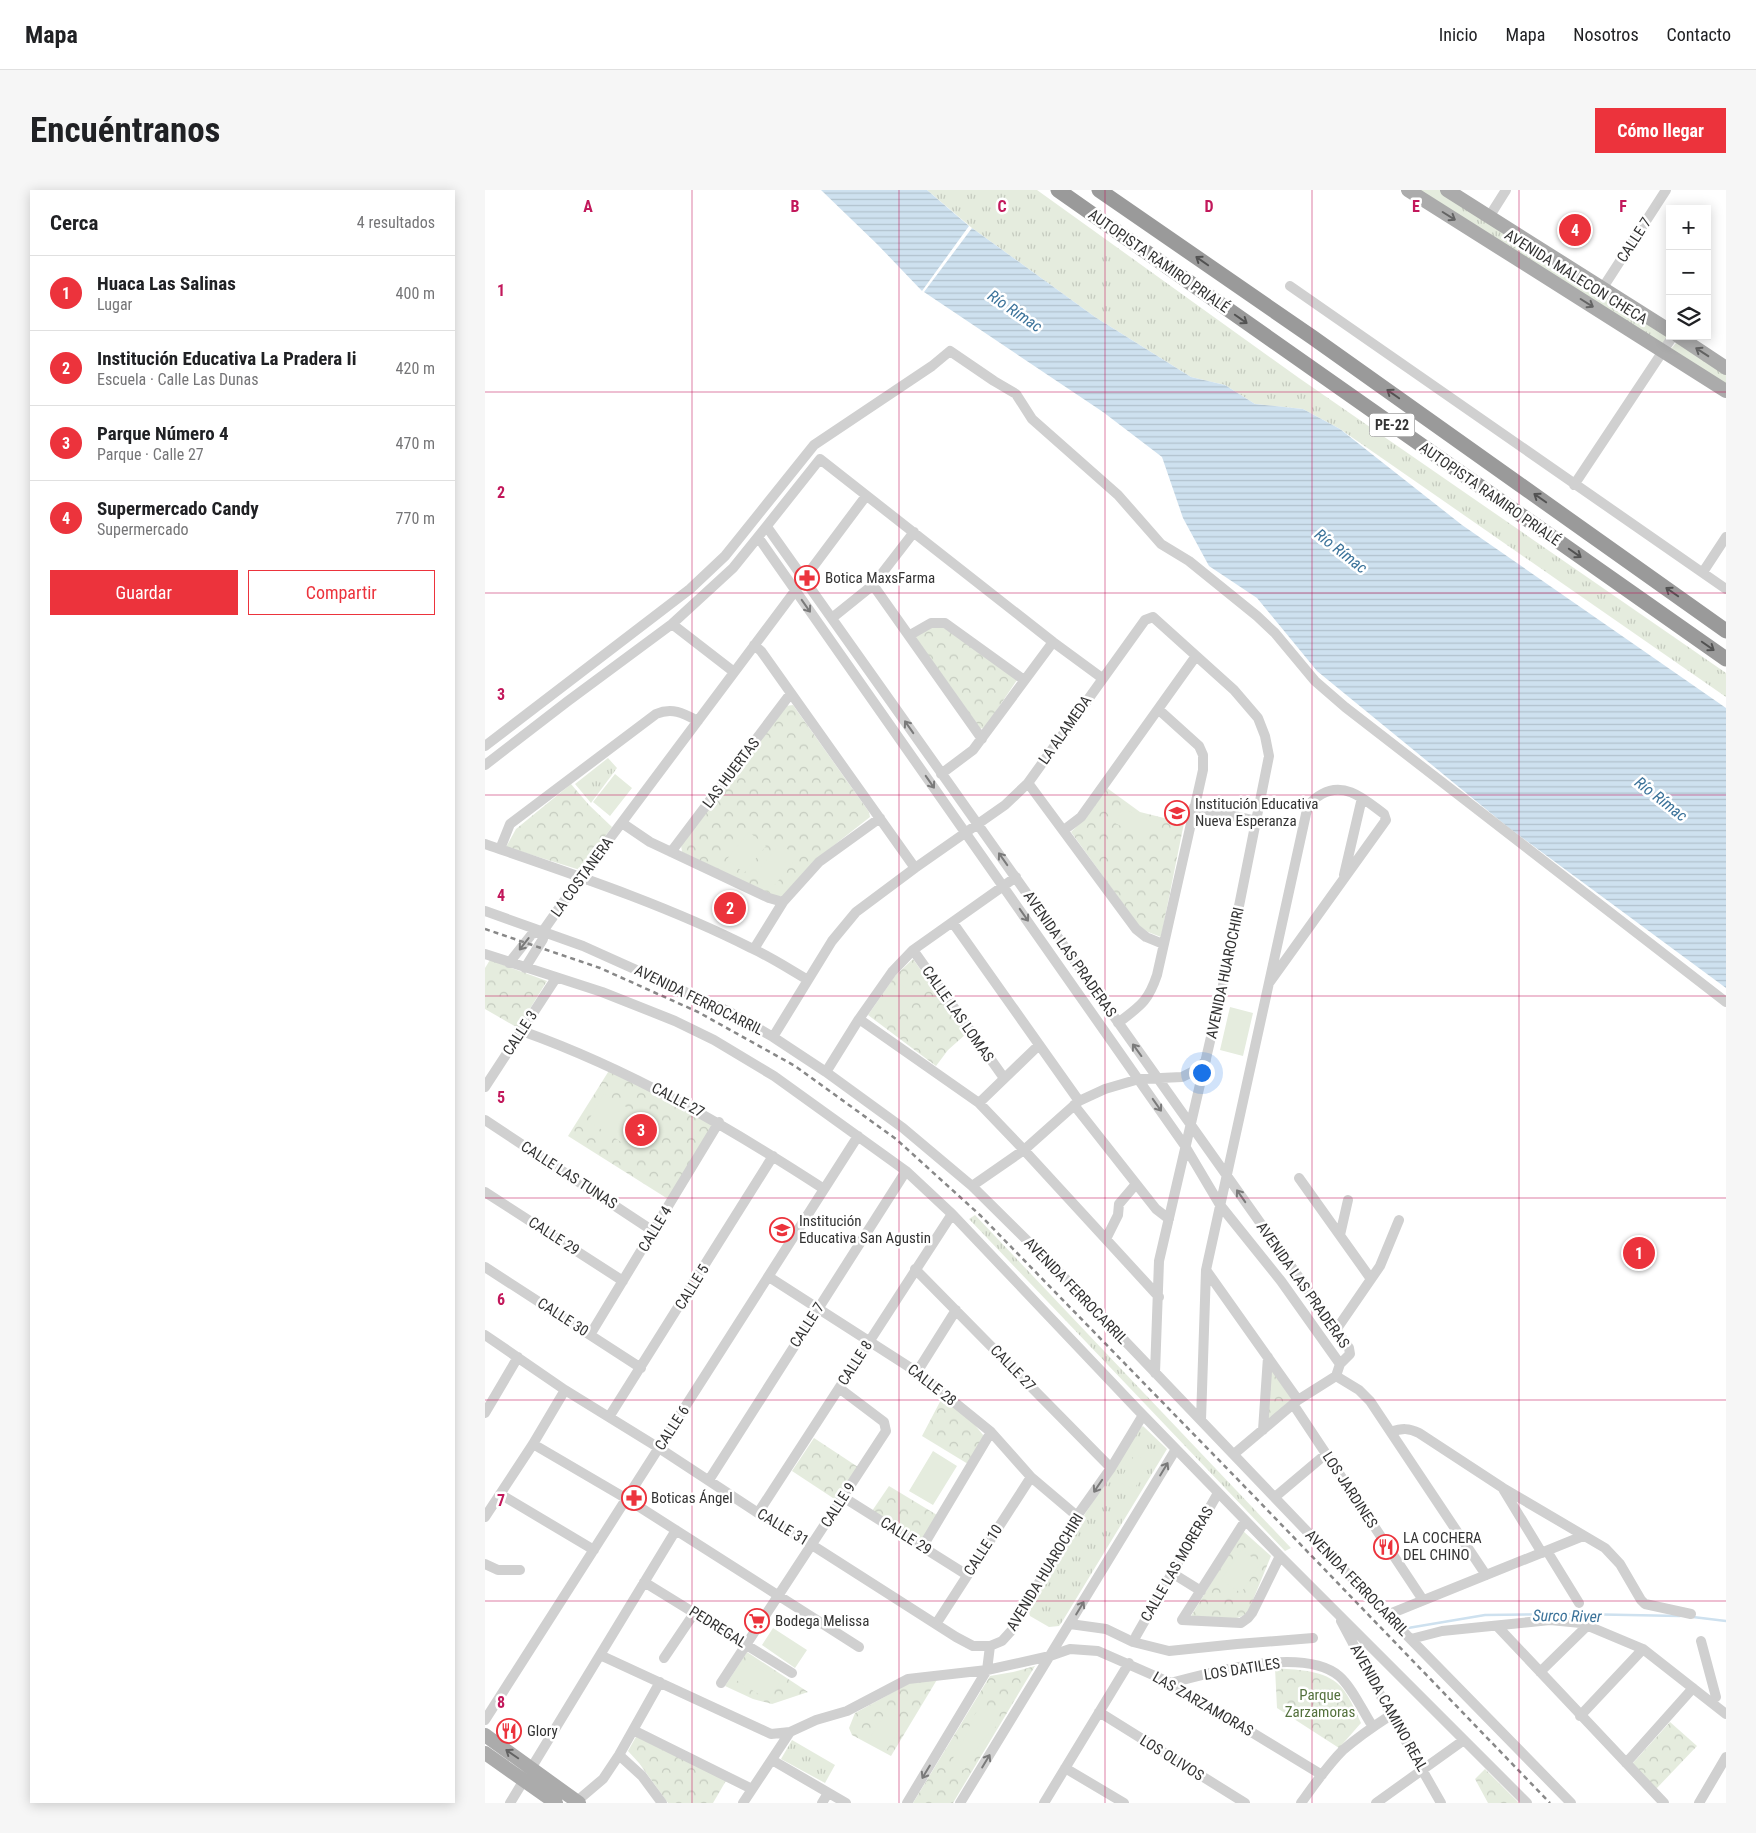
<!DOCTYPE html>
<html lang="es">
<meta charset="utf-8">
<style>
body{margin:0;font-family:"Roboto Condensed",sans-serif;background:#f6f6f6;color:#202124}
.controls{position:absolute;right:15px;top:15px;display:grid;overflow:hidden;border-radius:0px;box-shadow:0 2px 12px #0003}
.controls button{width:45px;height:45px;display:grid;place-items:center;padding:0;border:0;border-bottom:1px solid #e0e0e0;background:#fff;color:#202124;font:25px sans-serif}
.you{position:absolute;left:716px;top:882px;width:18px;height:18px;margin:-12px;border:4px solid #fff;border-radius:50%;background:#1a73e8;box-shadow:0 0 0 8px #1a73e833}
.badge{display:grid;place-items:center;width:32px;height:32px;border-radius:50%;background:#ec333c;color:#fff;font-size:16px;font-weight:700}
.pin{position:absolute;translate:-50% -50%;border:2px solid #fff;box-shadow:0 1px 5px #0006}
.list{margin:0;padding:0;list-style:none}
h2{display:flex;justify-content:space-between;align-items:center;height:65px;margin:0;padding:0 20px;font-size:21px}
h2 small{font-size:16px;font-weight:400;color:#757577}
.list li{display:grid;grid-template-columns:32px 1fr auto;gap:15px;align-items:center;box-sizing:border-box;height:75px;padding:0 20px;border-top:1px solid #e0e0e0}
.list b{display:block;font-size:19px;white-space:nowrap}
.list p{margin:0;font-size:16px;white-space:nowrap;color:#757577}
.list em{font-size:16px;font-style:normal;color:#757577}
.actions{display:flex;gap:10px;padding:15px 20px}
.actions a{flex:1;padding:11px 0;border:1px solid #ec333c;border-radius:0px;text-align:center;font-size:18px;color:#ec333c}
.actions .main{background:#ec333c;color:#fff}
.icon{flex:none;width:28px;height:28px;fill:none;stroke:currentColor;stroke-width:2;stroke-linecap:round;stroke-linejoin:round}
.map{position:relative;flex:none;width:1241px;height:1613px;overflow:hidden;border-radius:0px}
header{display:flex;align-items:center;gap:30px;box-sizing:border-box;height:70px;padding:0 25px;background:#fff;border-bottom:1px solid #e0e0e0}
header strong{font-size:24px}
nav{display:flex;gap:28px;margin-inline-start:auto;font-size:18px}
.intro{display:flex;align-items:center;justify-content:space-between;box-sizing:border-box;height:120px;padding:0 30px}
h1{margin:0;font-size:35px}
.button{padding:12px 22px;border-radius:0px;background:#ec333c;color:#fff;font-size:18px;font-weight:700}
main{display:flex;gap:30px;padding:0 30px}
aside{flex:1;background:#fff;border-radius:0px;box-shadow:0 2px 12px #0003}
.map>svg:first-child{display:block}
</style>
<header>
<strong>Mapa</strong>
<nav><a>Inicio</a><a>Mapa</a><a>Nosotros</a><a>Contacto</a></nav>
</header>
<div class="intro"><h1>Encuéntranos</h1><a class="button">Cómo llegar</a></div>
<main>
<aside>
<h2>Cerca<small>4 resultados</small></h2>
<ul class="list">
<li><span class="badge">1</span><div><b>Huaca Las Salinas</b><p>Lugar</p></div><em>400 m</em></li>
<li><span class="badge">2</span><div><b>Institución Educativa La Pradera Ii</b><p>Escuela · Calle Las Dunas</p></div><em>420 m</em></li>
<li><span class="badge">3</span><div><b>Parque Número 4</b><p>Parque · Calle 27</p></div><em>470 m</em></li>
<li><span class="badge">4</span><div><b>Supermercado Candy</b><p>Supermercado</p></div><em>770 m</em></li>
</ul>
<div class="actions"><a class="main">Guardar</a><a>Compartir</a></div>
</aside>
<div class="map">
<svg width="1241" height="1613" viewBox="0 0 1241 1613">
<defs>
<pattern id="grass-tufts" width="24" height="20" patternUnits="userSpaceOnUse" patternTransform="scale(1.25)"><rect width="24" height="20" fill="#e5ecde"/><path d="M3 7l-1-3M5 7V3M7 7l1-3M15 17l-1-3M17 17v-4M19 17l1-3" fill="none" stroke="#c5cbbf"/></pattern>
<pattern id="park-crowns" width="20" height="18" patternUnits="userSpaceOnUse" patternTransform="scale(1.25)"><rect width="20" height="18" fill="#e5ecde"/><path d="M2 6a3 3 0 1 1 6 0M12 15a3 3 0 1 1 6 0" fill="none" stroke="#c5cbbf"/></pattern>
<pattern id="water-rules" width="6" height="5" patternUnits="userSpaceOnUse" patternTransform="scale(1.25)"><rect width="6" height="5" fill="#cee1ef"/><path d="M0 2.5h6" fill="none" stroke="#b1c2cd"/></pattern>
</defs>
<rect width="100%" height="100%" fill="#fff"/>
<path fill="url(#grass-tufts)" d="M442,0H552L814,188L1241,483V507L855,239L818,219L770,214L740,195L706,187L610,127L487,38Z
M928,0H956L1181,144L1182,148L1178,154Z
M1195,152L1241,182V196L1186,159L1191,153Z
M123,568L132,578L106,613L90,594Z
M490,1025L806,1358L800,1361L484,1029Z
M658,1236L682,1259L577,1432L574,1436L564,1437L545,1426L544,1422L591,1338L655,1238Z
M307,1550L350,1575L340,1593L296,1569Z"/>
<path fill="url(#park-crowns)" d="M448,437H456L465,440L532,490L499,539L495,538L430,447Z
M308,515L384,622L385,627L329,671L298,706H290L197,662L196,655L300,516Z
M86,594L104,615L127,637L95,680L21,657L31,639Z
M622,598L655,622L699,633L676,747L663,742L654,736L586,642L601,627Z
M428,769L481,844L463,860L451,876L383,825L410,786Z
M5,770L62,791L33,838L0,819V778Z
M125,879L228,934L183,1009L83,946Z
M785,1178L807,1209L780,1233Z
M458,1206L484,1228L499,1246L483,1274L437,1246Z
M329,1248L373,1277L351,1310L307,1281Z
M404,1296L452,1325L437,1349L434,1350L387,1321Z
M758,1341L786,1366L763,1422C750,1435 723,1427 706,1426Z
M262,1462L323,1502L287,1514L268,1509L240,1496Z
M550,1476L468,1613H428L505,1486L528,1482Z
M790,1478C810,1480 835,1479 852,1493C863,1502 870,1520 876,1533L854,1558L792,1518Z
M453,1488L406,1566L367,1545L364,1538L370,1523L425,1493Z
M1185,1532L1212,1556L1171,1599L1147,1574Z
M152,1545L242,1589L228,1613H183L154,1573L143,1561Z
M1000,1579L1034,1613H1003L990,1589Z"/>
<path fill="#e5ecde" d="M130,584L147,598L125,626L108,612Z
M638,618L666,632L658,648L630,633Z
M264,642L281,656L259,683L242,669Z
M295,653L312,667L290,695L273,681Z
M416,794L431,807L409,834L392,821Z
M745,817L768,823L758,866L735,860Z
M119,904L162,929L146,956L144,957L103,931Z
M448,1261L472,1276L448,1315L424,1301Z
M650,1264L664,1272L649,1300L634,1292Z
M756,1360L776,1373L756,1403L736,1390Z
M288,1438L322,1460L310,1478L277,1455Z
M263,1471L295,1492L283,1510L251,1490Z
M500,1517L512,1521C518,1536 504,1542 496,1552C490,1561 485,1571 479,1580L466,1572C471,1562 478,1553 482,1543C486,1533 488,1520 500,1517Z
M403,1519L420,1531L401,1561L383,1550Z"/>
<path fill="url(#water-rules)" d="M336,0H442L484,36L437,101L393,55Z
M487,38L610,127L706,187L740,195L770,214L818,219L855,239L977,335L1241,518V798L1024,638L832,481L772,408L724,376L698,328L677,267L618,222L439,102Z"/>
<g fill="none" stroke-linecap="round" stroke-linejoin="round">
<path stroke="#cee1ef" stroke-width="2.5" d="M1208,1427L1241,1431
M923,1438L1000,1425L1092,1424L1195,1426"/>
<path stroke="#d0d0d0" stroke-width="10" d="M1004,27L1021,0
M805,96L1241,399
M1117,99L1181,0
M1089,295L1188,146
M282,337L864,1158L865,1164L855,1174L851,1186L813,1210L749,1264
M273,347L700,956L735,1015L796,1091L855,1174
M1218,382L1241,347
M388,395L497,549
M347,428L388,395L429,342
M187,434L249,482
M425,445L446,433H460L539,490
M269,455L276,461L430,678
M0,556L205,399L240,366L329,255L447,176L465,161L509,191L531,204L547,229L633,305L676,354L704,371L772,426L790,443L830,491L860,517L1241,812
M0,575L83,511L187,434L248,378L273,347L335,269L568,452L617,488
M456,584L488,560L568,452
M543,593L651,739L661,747L678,754
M709,617L771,631
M137,633L165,652L284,708L298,712
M579,640L596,627L711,466
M0,654C90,685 181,715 266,758C286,767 304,779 323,790
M15,659L25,634L171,524C187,517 198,523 213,531
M186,662L306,503
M859,685L877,608
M0,721L98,756L245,822L288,847L341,882L418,938L487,996L574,1082L902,1425L1086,1613
M468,733L594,911
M269,759L298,712L334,672L395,628
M428,760L519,888
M0,764L117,802L190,831L229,850L289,886L421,981L467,1024L652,1219L795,1366L1042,1613
M24,773L47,744L58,741
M40,778L58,749V741L96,687L381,306
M374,829L494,913L539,960L674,1107
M633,833C655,816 663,812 672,785L718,580V565L714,556L673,519
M37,841C146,880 242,936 339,999
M288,847L347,751L371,722L430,678L520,615L543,593L660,430L668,427L749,500L773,528L780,546L784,566L739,791L674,1071L670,1183
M341,882L374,829L407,782L428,760L531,687
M0,897L71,788
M494,913L554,855
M589,915L671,1019L684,1029
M0,930L168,1041
M814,988L886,1089
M487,996L539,960L594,911L620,899L654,889L697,887L713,879L721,870
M0,1002L138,1091
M855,1045L863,1010
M621,1049L633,1025L634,1014L651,994
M0,1077L156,1178
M430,1079L626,1278
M721,1080L813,1210
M284,1087L432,1182L506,1242L546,1287L592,1326
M851,1140L895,1076L914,1030
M0,1145L80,1200L174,1258L273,1323L327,1355L471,1447L488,1456H505
M105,1145L234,932
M432,1182L471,1120
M851,1186L874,1200L885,1211L1001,1385
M808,1214L938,1410
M0,1223L33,1167
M124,1227L288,966
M716,1230L721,1080L821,624C823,614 828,609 837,604C861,591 881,611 899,624L901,630L784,793
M778,1240L783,1167
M906,1242C917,1238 924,1238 934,1243L1018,1298L1120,1358L1135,1374L1156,1410L1160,1414L1206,1424
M48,1254L142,1309L374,1457
M224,1290L421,981
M1018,1299L1057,1363
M15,1304L109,1360
M358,1307L482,1385
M790,1307L841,1264
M273,1323L467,1024
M0,1327L48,1254L80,1200
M760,1331L697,1430L756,1433L763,1428L767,1423L795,1366
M438,1356L506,1242
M1062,1361L1094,1413
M0,1374L13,1380H35
M687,1383L716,1401
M159,1392L307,1483
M902,1425L1098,1346
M856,1431L906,1525L956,1613
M451,1434L546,1287
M585,1434L621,1439L648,1452L684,1461L752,1454L828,1448
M1012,1436L1179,1613
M651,1446L733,1303
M926,1449L957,1441L1065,1430L1096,1433L1158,1459L1241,1524
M1216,1451L1231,1507
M115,1465L286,1544L305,1542L331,1530L362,1521L423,1489L502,1480L565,1466L585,1459L613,1461L686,1493L837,1585
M179,1468L210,1422
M1055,1482L1102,1436
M236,1493L401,1241L399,1232L354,1198
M686,1493C728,1482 818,1456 854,1486C867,1497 878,1522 888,1537
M614,1522L760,1613
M1095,1526L1158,1459
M0,1530L373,946
M148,1540L267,1599
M134,1565L157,1586L177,1613
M287,1570L361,1613
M1141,1573L1208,1498
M580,1578L639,1613
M92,1611L118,1589L134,1565L175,1492
M25,1613L191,1340
M258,1613L305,1542
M337,1613L343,1603
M422,1613L502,1480L505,1456L517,1451L527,1440L592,1326L626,1278L658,1225
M475,1613L691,1259
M559,1613L644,1473
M816,1613C829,1595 842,1576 858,1560C873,1547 889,1536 906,1525
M891,1613L979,1550
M1214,1613L1241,1567"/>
<path stroke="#ababab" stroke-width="14" d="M923,0L1241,201
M962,0L1185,141
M1193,146L1241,178
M0,1545L94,1613
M0,1563L71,1613"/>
<path stroke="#9a9a9a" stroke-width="15" d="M573,0L1241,469
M614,0L827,147L1241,441"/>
<path stroke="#888" stroke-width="2.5" stroke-dasharray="5 4" stroke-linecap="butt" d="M0,739L115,778L213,822L310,876L411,949L496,1026L763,1300L1065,1613"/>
</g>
<defs><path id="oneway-shaft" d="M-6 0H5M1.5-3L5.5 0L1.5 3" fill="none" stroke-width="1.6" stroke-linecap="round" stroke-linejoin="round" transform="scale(1.25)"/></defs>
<g stroke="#636363">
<use href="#oneway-shaft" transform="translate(964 26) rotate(32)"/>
<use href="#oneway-shaft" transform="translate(1102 113) rotate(32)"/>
<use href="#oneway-shaft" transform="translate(1217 162) rotate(-147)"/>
<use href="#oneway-shaft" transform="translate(27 1564) rotate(-145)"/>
</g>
<g stroke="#525252">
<use href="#oneway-shaft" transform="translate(717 71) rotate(-145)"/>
<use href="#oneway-shaft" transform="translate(756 129) rotate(35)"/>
<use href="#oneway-shaft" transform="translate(908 204) rotate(-145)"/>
<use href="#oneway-shaft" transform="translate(1055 308) rotate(-145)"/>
<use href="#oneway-shaft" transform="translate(1090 363) rotate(35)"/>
<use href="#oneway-shaft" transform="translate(1187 402) rotate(-145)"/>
<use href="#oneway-shaft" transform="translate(1223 456) rotate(35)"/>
</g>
<g stroke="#7a7a7a">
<use href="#oneway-shaft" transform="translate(321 416) rotate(55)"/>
<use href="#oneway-shaft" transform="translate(424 537) rotate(-125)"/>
<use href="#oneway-shaft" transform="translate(445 592) rotate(55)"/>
<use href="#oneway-shaft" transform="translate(518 669) rotate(-125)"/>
<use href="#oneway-shaft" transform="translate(539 725) rotate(55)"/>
<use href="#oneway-shaft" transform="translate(39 754) rotate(128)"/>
<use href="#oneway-shaft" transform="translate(652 860) rotate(-126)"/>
<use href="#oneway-shaft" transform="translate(672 915) rotate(55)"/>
<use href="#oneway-shaft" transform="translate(756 1006) rotate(-125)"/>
<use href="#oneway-shaft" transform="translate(679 1279) rotate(-59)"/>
<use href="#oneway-shaft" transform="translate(613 1296) rotate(124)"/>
<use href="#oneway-shaft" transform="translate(595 1418) rotate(-59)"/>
<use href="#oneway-shaft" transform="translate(501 1571) rotate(-59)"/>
<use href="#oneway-shaft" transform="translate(441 1582) rotate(121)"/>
</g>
<path fill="none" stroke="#c2185b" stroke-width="1" stroke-opacity="0.55" d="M207,0V1613M414,0V1613M620,0V1613M827,0V1613M1034,0V1613M0,202H1241M0,403H1241M0,605H1241M0,806H1241M0,1008H1241M0,1210H1241M0,1411H1241"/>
<defs>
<symbol id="pharmacy-ring" viewBox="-11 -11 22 22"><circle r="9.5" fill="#fff" stroke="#ec333c" stroke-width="1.5"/><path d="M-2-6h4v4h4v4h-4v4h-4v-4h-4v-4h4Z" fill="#ec333c"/></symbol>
<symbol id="school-ring" viewBox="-11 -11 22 22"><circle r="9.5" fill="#fff" stroke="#ec333c" stroke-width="1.5"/><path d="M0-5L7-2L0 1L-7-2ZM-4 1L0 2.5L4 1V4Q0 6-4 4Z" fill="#ec333c"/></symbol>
<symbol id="restaurant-ring" viewBox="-11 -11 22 22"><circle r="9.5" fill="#fff" stroke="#ec333c" stroke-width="1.5"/><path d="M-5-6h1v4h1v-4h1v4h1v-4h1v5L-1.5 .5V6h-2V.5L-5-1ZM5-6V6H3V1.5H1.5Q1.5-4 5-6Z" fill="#ec333c"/></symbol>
<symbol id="supermarket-ring" viewBox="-11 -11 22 22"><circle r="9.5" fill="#fff" stroke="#ec333c" stroke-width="1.5"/><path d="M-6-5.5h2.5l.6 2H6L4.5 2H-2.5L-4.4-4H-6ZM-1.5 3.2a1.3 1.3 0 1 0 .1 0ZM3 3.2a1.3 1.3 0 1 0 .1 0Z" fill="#ec333c"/></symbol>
</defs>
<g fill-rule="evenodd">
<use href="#pharmacy-ring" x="308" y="374" width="28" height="28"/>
<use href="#school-ring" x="678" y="609" width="28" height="28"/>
<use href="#school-ring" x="283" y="1026" width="28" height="28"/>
<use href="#pharmacy-ring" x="135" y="1294" width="28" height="28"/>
<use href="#restaurant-ring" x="887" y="1343" width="28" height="28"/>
<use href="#supermarket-ring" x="258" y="1417" width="28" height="28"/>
<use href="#restaurant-ring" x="10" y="1527" width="28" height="28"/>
</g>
<g text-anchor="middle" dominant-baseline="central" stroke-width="5" stroke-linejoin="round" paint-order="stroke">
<rect fill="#fff" stroke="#707070" stroke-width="1" x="884.5" y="223.5" width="45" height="23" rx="4"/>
<g font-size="14" font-weight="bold" fill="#333">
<text x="907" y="235">PE-22</text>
</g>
<g font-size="15" fill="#333" stroke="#fff">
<text transform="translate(1149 50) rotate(-57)">CALLE 7</text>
<text transform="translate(674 71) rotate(35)">AUTOPISTA RAMIRO PRIALÉ</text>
<text transform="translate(1091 87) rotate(32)">AVENIDA MALECON CHECA</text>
<text transform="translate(1005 304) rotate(35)">AUTOPISTA RAMIRO PRIALÉ</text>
<text transform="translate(580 540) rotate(-55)">LA ALAMEDA</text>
<text transform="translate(246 583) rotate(-53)">LAS HUERTAS</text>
<text transform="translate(97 687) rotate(-54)">LA COSTANERA</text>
<text transform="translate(585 764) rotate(55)">AVENIDA LAS PRADERAS</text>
<text transform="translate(740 783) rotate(-78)">AVENIDA HUAROCHIRI</text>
<text transform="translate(214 810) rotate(26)">AVENIDA FERROCARRIL</text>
<text transform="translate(473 824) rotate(55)">CALLE LAS LOMAS</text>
<text transform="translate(35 843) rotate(-57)">CALLE 3</text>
<text transform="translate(193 910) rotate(28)">CALLE 27</text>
<text transform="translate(84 985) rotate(33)">CALLE LAS TUNAS</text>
<text transform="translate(170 1039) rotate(-59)">CALLE 4</text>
<text transform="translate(69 1046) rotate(33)">CALLE 29</text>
<text transform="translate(818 1095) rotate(55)">AVENIDA LAS PRADERAS</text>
<text transform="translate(207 1097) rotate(-58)">CALLE 5</text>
<text transform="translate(591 1101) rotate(46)">AVENIDA FERROCARRIL</text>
<text transform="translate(78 1127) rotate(33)">CALLE 30</text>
<text transform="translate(322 1135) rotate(-57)">CALLE 7</text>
<text transform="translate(370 1173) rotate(-57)">CALLE 8</text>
<text transform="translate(528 1178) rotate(46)">CALLE 27</text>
<text transform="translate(447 1195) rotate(38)">CALLE 28</text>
<text transform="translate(187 1238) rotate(-57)">CALLE 6</text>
<text transform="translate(865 1300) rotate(57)">LOS JARDINES</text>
<text transform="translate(353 1315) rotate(-57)">CALLE 9</text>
<text transform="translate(298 1337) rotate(31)">CALLE 31</text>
<text transform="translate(421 1346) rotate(32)">CALLE 29</text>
<text transform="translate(498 1360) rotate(-57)">CALLE 10</text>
<text transform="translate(692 1374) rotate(-60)">CALLE LAS MORERAS</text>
<text transform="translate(560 1382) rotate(-59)">AVENIDA HUAROCHIRI</text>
<text transform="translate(872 1393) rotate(46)">AVENIDA FERROCARRIL</text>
<text transform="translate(233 1437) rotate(32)">PEDREGAL</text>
<text transform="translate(757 1479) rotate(-9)">LOS DATILES</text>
<text transform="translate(718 1514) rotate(30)">LAS ZARZAMORAS</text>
<text transform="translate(904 1518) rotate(61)">AVENIDA CAMINO REAL</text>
<text transform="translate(687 1568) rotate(32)">LOS OLIVOS</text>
</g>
<g font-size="15" fill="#333" stroke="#fff" text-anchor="start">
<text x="340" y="388">Botica MaxsFarma</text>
<text x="710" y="614">Institución Educativa<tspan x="710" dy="17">Nueva Esperanza</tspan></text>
<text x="314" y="1031">Institución<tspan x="314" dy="17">Educativa San Agustin</tspan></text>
<text x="166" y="1308">Boticas Ángel</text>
<text x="918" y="1348">LA COCHERA<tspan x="918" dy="17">DEL CHINO</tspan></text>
<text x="290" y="1431">Bodega Melissa</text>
<text x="42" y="1541">Glory</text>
</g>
<g font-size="15" fill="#54713d" stroke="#fff">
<text x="835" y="1505">Parque<tspan x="835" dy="17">Zarzamoras</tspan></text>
</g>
<g font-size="16" font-style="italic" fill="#3c739a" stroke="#fff">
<text transform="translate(530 121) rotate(34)">Río Rímac</text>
<text transform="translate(856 361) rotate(38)">Río Rímac</text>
<text transform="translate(1176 609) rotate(38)">Río Rímac</text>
<text transform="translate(1082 1426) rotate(1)">Surco River</text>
</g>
</g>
<g font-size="16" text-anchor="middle" font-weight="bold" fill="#c2185b" stroke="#fff" stroke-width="5" stroke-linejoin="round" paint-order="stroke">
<text x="103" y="22">A</text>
<text x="310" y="22">B</text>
<text x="517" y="22">C</text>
<text x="724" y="22">D</text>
<text x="931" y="22">E</text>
<text x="1138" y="22">F</text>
<text x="16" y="106">1</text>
<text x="16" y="308">2</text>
<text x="16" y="510">3</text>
<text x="16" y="711">4</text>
<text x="16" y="913">5</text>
<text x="16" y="1115">6</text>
<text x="16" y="1316">7</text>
<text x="16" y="1518">8</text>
</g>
</svg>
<div class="controls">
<button>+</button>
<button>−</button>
<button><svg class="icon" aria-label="layers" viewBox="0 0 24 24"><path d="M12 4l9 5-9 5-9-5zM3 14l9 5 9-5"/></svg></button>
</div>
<div class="you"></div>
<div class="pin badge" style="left:1154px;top:1063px">1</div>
<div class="pin badge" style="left:245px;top:718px">2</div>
<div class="pin badge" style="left:156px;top:940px">3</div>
<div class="pin badge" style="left:1090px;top:40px">4</div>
</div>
</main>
